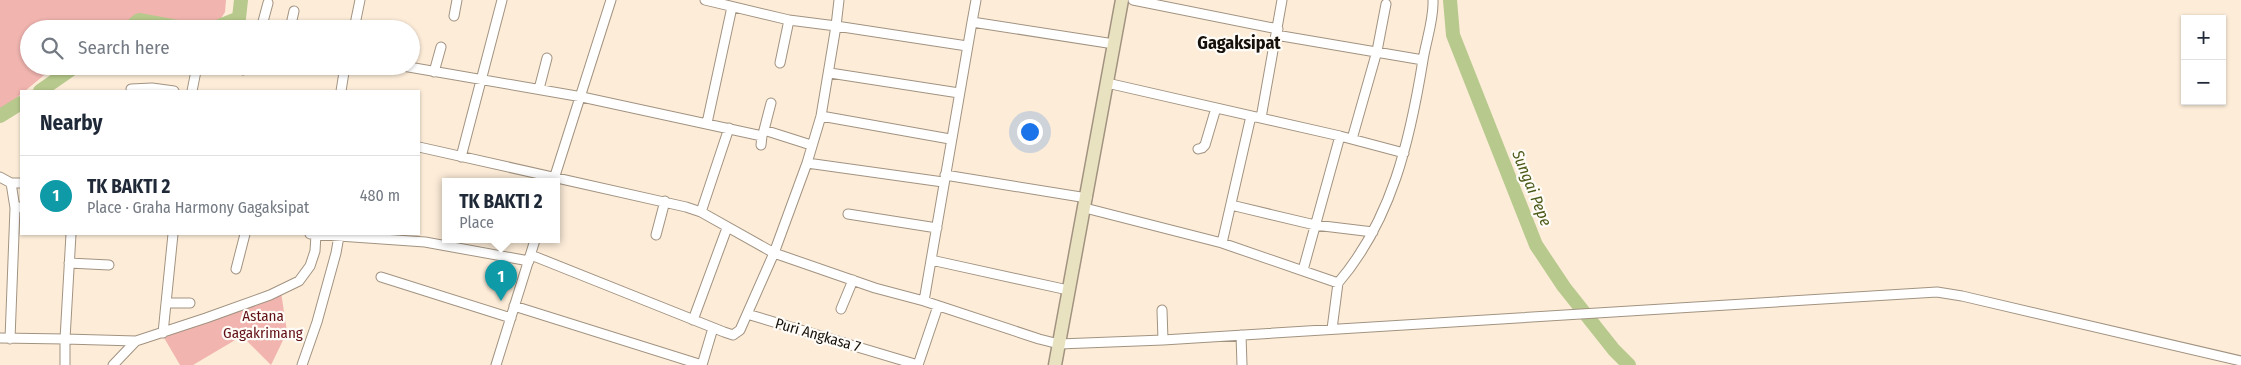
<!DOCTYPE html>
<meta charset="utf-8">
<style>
body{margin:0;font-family:"Fira Sans Condensed",sans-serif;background:#f6f6f7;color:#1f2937}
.controls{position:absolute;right:15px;top:15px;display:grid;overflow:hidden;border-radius:0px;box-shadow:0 1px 4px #0004}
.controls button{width:45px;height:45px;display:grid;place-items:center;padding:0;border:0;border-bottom:1px solid #e0e1e3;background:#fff;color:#1f2937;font:25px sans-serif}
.you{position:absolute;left:1029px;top:131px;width:18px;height:18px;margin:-12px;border:4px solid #fff;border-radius:50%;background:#1a73e8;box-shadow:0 0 0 8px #1a73e833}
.badge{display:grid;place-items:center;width:32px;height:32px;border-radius:50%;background:#0b8043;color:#fff;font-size:16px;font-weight:700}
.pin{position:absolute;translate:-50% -41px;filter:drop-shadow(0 1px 2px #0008)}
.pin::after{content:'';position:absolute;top:26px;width:18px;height:15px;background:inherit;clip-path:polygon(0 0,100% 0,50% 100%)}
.popup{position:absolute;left:442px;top:178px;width:118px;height:65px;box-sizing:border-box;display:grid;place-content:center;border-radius:0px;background:#fff;filter:drop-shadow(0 1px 4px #0005);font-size:16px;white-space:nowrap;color:#747a83}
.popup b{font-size:19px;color:#1f2937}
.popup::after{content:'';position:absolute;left:50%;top:100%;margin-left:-10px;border:10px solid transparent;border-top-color:#fff}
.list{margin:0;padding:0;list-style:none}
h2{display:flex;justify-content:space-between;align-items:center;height:65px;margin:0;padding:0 20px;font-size:21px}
h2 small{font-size:16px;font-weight:400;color:#747a83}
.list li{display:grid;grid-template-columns:32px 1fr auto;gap:15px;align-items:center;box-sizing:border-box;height:80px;padding:0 20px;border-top:1px solid #e0e1e3}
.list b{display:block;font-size:19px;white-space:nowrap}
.list p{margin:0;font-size:16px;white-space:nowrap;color:#747a83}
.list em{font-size:16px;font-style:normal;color:#747a83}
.icon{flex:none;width:28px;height:28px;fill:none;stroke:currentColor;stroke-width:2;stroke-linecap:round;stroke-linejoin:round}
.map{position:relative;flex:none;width:2241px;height:365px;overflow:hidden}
.search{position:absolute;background:#fff;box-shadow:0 1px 4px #0004;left:20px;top:20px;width:400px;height:55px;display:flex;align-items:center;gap:12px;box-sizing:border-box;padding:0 18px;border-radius:28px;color:#747a83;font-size:19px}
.panel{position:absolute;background:#fff;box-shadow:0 1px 4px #0004;left:20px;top:90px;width:400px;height:145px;border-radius:0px}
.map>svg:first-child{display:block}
</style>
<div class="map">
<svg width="2241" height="365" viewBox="0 0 2241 365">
<rect width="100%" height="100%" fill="#fcecd8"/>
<path fill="#f1b4af" d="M0,0H226L225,12L217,25L208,29L154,21L134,29H29V66H55L25,91H21V94L5,108H0Z
M281,292L287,332L271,365L242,336L193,365H180L163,336Z"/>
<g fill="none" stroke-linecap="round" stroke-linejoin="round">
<path stroke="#b7c98c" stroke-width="14" d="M1450,0L1453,35L1536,245L1564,287L1614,350L1629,365
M128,29L139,20L188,29
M212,29L239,18L241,0
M40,91L76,66
M0,116L21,103"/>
<defs>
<path id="minor" d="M839,0L836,26L967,46
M1133,0L1278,29
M454,16L457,0
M972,22L976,0
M261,29L268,3
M290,29L294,11
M354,29L360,0
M1276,35L1423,60
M780,63L789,20
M403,66L582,97L762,136L761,145
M243,70L244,66
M434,72L441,47
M830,73L959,93
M1107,83L1340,136L1404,153
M131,89L152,88L174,91
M539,89L547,58
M192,91L197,66
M341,91L345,66
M821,116L950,139
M1261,118L1282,0
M707,123L732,7
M764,130L811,145
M763,134L771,103
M1352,139L1377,51L1386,4
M419,147L686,207L701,212L774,253L875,288L924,301L1039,339L1059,344L1163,340L1937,292L1962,296L2241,361
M1198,149L1202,148L1205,145L1216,108
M461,157L502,0
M807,163L943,182
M945,175L1087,198
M0,177L11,183H21
M553,182L611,0
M11,183L15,208
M1231,205L1315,225L1373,232
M1085,208L1222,243L1338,283C1392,220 1410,140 1423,60C1426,41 1434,19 1433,0
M701,212L729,128
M848,214L937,228
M71,234L65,339L136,341
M310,234L425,242L529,261
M656,235L665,201
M1222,243L1251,116
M531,255L724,332L733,335L740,330L774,253L807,163L821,116L836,26L789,20L705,0
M931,260L1068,290
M69,263L109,265
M236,269L245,234
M1303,270L1340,136
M381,277L511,318
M924,301L972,22L1114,44
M166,303H190
M514,306L702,365L713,328
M841,309L853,280
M1162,310L1163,340
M747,314L918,365
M693,320L727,228
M1332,329L1338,283
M163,333L173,234
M1241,335L1242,365
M0,338L65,339V365
M10,339L15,208L21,207
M113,365L136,341L206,318L270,295L299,281L310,266L315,251L316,234
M302,365L317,322L336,253L339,236
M496,365L535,240
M918,365L938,306"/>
<path id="secondary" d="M1055,365L1122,0"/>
</defs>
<use href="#minor" stroke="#a29381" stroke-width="11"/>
<use href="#secondary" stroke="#a29381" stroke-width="15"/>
<use href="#minor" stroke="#fff" stroke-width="9"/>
<use href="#secondary" stroke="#e9e2c1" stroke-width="12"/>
</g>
<g text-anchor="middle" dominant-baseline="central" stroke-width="4.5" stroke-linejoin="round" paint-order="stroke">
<g font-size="15" fill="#621015" stroke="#fffcf8">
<text x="263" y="316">Astana<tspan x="263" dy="17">Gagakrimang</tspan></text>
</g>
<g font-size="15" fill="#16110a" stroke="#fffcf8">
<text transform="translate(818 335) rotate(16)">Puri Angkasa 7</text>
</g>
<g font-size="16" font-style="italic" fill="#495916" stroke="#fffcf8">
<text transform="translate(1532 188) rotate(68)">Sungai Pepe</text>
</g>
<g font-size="18" font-weight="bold" fill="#16110a" stroke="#fffcf8">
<text x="1239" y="43">Gagaksipat</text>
</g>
</g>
</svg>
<div class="controls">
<button>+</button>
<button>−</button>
</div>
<div class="you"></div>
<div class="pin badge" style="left:501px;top:301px;background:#0f9aa8">1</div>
<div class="popup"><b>TK BAKTI 2</b>Place</div>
<div class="search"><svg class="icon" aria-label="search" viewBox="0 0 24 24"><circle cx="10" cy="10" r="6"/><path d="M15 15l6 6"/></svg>Search here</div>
<section class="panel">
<h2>Nearby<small></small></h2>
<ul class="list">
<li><span class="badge" style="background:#0f9aa8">1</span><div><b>TK BAKTI 2</b><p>Place · Graha Harmony Gagaksipat</p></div><em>480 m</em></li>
</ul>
</section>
</div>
